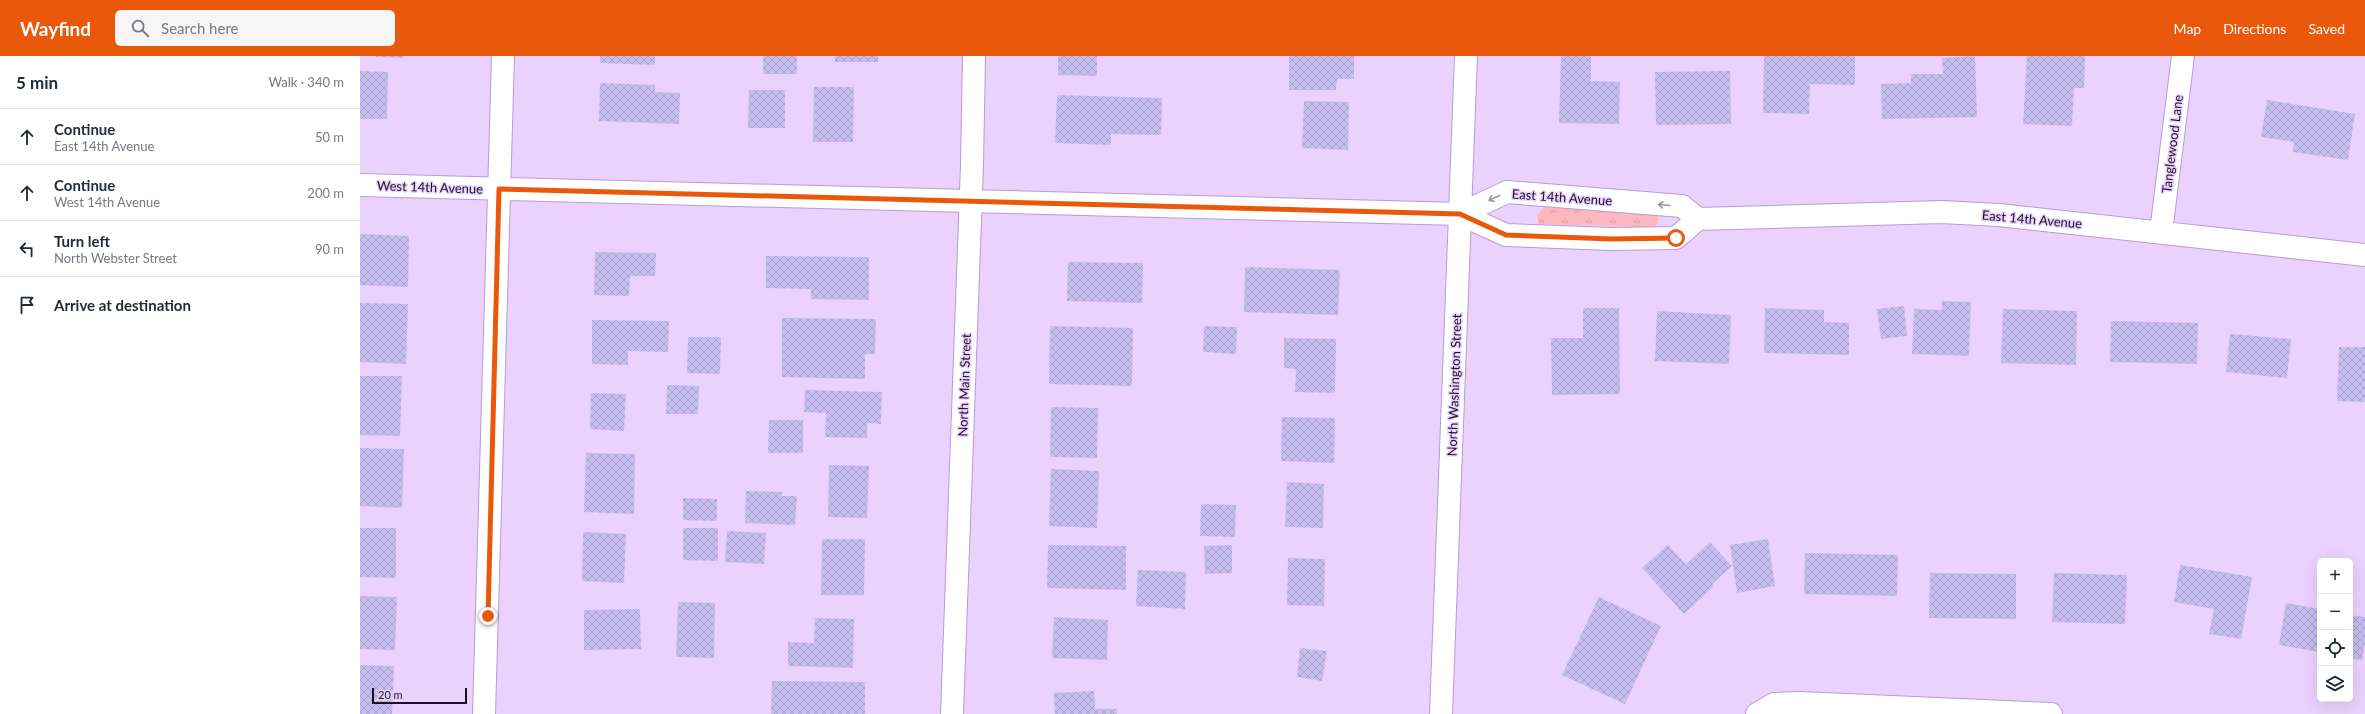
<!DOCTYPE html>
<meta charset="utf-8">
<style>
body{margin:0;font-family:Lato,sans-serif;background:#f6f6f7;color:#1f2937}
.controls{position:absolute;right:12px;bottom:12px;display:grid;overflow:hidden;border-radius:6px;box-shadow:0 4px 16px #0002}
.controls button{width:36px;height:36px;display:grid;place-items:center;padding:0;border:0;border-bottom:1px solid #e0e1e3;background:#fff;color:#1f2937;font:20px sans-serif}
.scale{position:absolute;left:12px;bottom:10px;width:95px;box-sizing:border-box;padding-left:4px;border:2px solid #1c1024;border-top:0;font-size:11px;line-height:14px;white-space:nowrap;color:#1c1024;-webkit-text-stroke:3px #ebd2fe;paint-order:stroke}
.stop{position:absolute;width:12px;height:12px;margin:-9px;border:3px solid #ea580c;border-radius:50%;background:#fff}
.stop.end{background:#ea580c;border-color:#fff;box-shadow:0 1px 4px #0008}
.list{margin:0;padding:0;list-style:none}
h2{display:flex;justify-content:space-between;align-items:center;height:52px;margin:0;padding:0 16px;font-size:17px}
h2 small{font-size:13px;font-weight:400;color:#747a83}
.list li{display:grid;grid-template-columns:26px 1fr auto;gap:12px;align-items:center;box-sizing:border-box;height:56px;padding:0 16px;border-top:1px solid #e0e1e3}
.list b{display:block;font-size:15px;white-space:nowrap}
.list p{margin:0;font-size:13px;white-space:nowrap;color:#747a83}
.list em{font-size:13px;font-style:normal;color:#747a83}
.icon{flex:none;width:22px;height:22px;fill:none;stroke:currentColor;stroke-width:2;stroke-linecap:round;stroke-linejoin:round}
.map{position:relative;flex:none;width:2005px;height:658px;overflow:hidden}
header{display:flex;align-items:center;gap:24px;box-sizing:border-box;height:56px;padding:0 20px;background:#ea580c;color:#fff}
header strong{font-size:19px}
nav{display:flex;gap:22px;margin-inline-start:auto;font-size:14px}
.search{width:280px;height:36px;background:#f6f6f7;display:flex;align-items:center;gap:10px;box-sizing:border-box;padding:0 14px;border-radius:6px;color:#747a83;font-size:15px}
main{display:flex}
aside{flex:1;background:#fff}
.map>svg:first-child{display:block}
</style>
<header>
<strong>Wayfind</strong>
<div class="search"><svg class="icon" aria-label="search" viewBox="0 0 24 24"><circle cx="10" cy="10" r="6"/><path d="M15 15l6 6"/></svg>Search here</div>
<nav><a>Map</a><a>Directions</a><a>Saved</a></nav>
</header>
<main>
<aside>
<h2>5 min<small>Walk · 340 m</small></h2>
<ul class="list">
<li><svg class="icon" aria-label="ahead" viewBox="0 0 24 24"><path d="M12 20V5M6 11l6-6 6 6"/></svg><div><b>Continue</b><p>East 14th Avenue</p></div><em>50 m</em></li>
<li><svg class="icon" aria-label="ahead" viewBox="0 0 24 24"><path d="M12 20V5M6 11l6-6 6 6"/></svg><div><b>Continue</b><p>West 14th Avenue</p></div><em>200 m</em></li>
<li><svg class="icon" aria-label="left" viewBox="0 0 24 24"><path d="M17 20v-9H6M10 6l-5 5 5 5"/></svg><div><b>Turn left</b><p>North Webster Street</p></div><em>90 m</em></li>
<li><svg class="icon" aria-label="arrive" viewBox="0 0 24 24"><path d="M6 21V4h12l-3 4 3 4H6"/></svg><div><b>Arrive at destination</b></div></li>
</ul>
</aside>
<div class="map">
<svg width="2005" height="658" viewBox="0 0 2005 658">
<defs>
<pattern id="grass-tufts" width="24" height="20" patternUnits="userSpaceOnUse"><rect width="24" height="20" fill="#fcb7bf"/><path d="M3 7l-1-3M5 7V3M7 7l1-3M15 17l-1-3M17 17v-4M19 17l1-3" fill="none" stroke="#d79ca4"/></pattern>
<pattern id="building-cross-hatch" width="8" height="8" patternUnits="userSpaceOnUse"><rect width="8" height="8" fill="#c5beee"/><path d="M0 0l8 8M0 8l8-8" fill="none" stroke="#a9a2cc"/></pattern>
</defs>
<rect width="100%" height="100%" fill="#ebd2fe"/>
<path fill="url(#grass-tufts)" d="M1184,151L1290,155L1295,157L1299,163L1296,170L1282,171L1179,168L1177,159Z"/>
<path fill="url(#building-cross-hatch)" d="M16,0H44V2L16,1Z
M240,0H295V9L240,7Z
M403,0H437V18H403Z
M475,0H518V6H475Z
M698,0H737V20L698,19Z
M929,0H994V23H977L976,34H929Z
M1201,0H1231V25L1260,26L1259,68L1199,67Z
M1404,0H1495V29L1450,28L1449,58L1403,57Z
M1615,0L1617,61L1522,63L1521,28L1551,27V18H1583L1582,2Z
M1667,0H1725L1724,32H1714L1712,70L1663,68Z
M0,15L28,16L27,63H0Z
M1370,15L1371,68L1296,69L1295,16Z
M240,27L295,29V36L320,37L319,68L239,65Z
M454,31H494L493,86H453Z
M389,34H425V72H388Z
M697,39L802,42L801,79L751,78V89L695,87Z
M1907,44L1995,58L1988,104L1933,96L1934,86L1901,81Z
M944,45L989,46L988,94L942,92Z
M0,178L49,180L48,231L0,229Z
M235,196L296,197L295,220H270L269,240L234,239Z
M406,200L509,201V244L451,243V233L406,232Z
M708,206L783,207L782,247L707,245Z
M885,211L980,214L978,259L884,256Z
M1582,245L1611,246L1609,300L1552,298L1554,253L1582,254Z
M0,247L48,248L46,308L0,306Z
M1544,250L1547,280L1521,283L1517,253Z
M1223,252H1259L1260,338L1192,339L1191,282H1223Z
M1405,252L1464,254V266L1489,267V299L1404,297Z
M1643,253L1717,255L1716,309L1641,307Z
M1297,255L1371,259L1369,308L1295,305Z
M422,262L516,263L515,298H505V323L422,321Z
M232,264L309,265L308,296L268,295V309L232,308Z
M1751,265L1838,267L1837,308L1750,306Z
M690,270L773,272L772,330L689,328Z
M844,270L877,271L876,298L843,296Z
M1870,278L1931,283L1927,322L1866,316Z
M328,281H361L360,318L327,317Z
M924,282L976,283L975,337L935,336L936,313L924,312Z
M1979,291H2005V346L1977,345Z
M0,320H42L40,380L0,379Z
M307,329L339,330L338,358H306Z
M445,334L522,336L521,368L507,367V382L465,381L466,357L444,356Z
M231,337L266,338L264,375L230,373Z
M691,351L738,352L737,402L690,401Z
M922,361L975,362L974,407L921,405Z
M409,364H443V397H408Z
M0,392L44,393L42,452L0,450Z
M226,397L275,398L274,458L224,456Z
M469,409L509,410L507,462L468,461Z
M691,413L739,415L737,472L689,470Z
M927,426L964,428L963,472L925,471Z
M386,435L422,436V440H437L435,469L385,467Z
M323,442L357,443V465L323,464Z
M841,448L876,449L875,481L840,480Z
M0,472H36V522L0,521Z
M323,472H358V505L323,504Z
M367,475L406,477L404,508L365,506Z
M223,476L266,478L264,527L222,525Z
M462,483H505L504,539H461Z
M1408,483L1415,530L1377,537L1370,489Z
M1350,486L1372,510L1352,528L1354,530L1324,558L1282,512L1308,489L1326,508Z
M688,489L766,490V534L687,532Z
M872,489V517L845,518L844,490Z
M1445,497L1538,499L1537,540L1444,538Z
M928,502L965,503L964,550L927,549Z
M1820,509L1892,521L1881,583L1849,578L1854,553L1814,546Z
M778,514L826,516L825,553L776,550Z
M1570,517L1656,518V563L1569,562Z
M1694,517L1767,519L1765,568L1692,566Z
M0,540L37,541L35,594L0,593Z
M1239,541L1301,570L1265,648L1202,619Z
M318,546L355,547L354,602L316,601Z
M1926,547L1960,553V596L1919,589Z
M280,553L281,593L224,594V554Z
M1990,559L2005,561V587L2002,604L1990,602Z
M694,561L748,564L747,604L692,602Z
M455,562L494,563L493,612L428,610V586L454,587Z
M940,592L967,595L962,625L937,621Z
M0,609L34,610L32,658H0Z
M412,625L505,626V658H411Z
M734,635L735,653H757V658H695L694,637Z"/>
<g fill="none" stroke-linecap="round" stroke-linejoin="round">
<defs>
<path id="minor" d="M0,129L1100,158L1146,179L1252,183L1316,182L1338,163L1581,156L1639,159L2005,199
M1100,158L1147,136L1322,150L1338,163
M1801,176L1823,0
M124,658L143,0
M592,658L612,109L614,0
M1397,658L1414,648L1440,647L1691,658"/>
<path id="secondary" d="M1081,658L1106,0"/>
</defs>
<use href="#minor" stroke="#ba9bd0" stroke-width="24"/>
<use href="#secondary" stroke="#ba9bd0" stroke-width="24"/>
<use href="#minor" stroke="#fff" stroke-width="22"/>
<use href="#secondary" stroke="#fff" stroke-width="22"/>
</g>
<defs><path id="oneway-shaft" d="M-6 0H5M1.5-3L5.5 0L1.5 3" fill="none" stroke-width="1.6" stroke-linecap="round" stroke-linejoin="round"/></defs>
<g stroke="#99939c">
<use href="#oneway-shaft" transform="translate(1134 142) rotate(155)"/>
<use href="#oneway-shaft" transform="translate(1304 149) rotate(-175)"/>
</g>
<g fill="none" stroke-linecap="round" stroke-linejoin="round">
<path stroke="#ea580c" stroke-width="5" d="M128,560L139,133L1100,158L1146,179L1252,183L1316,182"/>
</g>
<g text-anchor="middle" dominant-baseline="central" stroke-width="3" stroke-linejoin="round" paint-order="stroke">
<g font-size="13" fill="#1c1024" stroke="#ebd2fe">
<text transform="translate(1812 88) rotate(-83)">Tanglewood Lane</text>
<text transform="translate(70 131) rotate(2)">West 14th Avenue</text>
<text transform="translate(1202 141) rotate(4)">East 14th Avenue</text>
<text transform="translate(1672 163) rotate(5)">East 14th Avenue</text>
<text transform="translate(604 329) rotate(-88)">North Main Street</text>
<text transform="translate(1094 329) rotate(-88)">North Washington Street</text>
</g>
</g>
</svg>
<div class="controls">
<button>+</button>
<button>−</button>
<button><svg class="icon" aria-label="locate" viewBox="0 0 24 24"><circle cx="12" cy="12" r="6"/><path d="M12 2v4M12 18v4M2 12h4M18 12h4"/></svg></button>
<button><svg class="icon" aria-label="layers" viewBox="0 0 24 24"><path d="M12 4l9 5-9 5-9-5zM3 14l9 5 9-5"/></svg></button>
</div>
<div class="scale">20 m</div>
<div class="stop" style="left:1316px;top:182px"></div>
<div class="stop end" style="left:128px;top:560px"></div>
</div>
</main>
